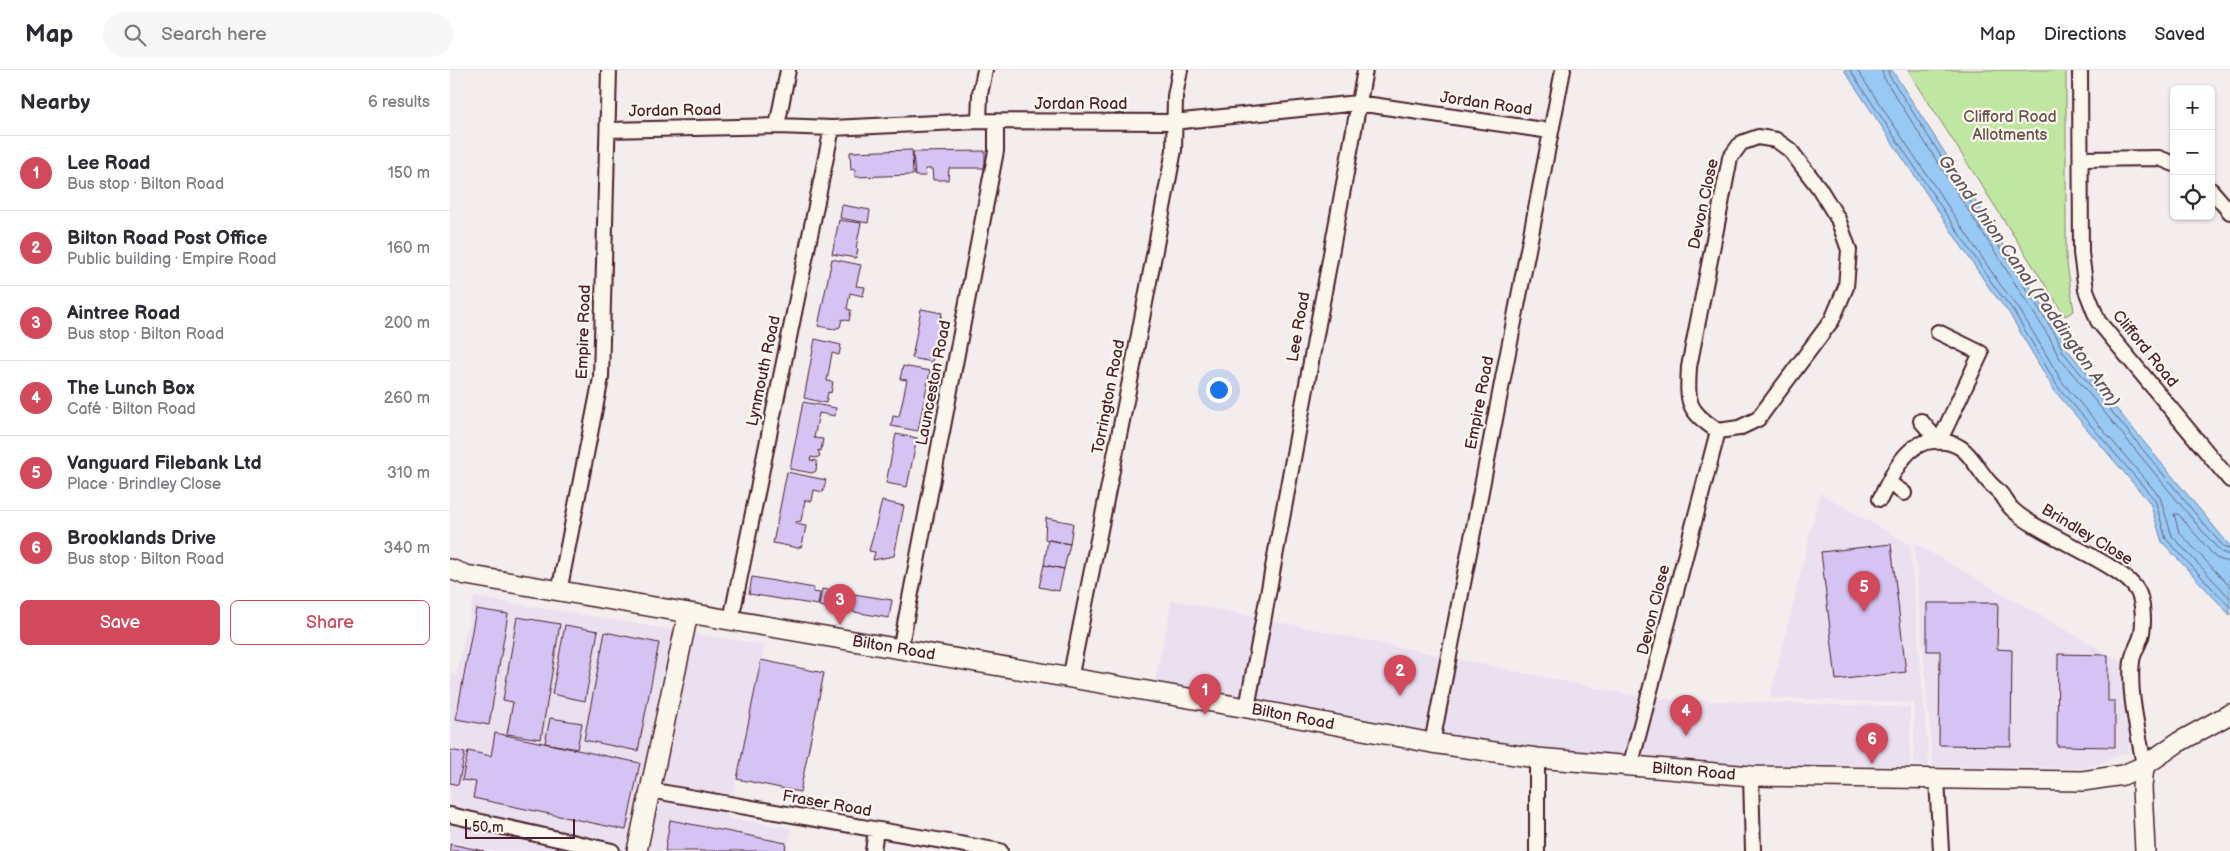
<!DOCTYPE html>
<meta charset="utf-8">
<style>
body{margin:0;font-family:"Balsamiq Sans",sans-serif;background:#f7f7f7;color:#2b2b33}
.controls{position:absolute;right:15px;top:15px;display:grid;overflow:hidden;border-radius:8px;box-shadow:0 1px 4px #0004}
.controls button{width:45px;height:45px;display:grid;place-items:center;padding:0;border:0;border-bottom:1px solid #e1e1e2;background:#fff;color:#2b2b33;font:25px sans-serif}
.scale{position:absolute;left:15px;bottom:12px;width:110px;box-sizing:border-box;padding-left:5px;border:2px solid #4a1f2b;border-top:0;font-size:14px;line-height:18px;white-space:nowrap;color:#4a1f2b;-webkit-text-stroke:4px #fbf7ec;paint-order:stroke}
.you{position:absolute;left:768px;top:319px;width:18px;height:18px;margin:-12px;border:4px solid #fff;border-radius:50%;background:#1a73e8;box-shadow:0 0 0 8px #1a73e833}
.badge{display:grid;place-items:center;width:32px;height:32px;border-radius:50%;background:#d1495b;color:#fff;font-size:16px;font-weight:700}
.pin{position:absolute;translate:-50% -41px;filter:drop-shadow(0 1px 2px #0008)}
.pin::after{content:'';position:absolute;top:26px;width:18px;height:15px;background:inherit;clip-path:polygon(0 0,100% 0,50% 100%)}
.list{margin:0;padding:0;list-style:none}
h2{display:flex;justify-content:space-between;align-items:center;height:65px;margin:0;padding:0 20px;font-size:21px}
h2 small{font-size:16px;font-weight:400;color:#7c7c81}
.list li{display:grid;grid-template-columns:32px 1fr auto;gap:15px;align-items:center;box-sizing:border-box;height:75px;padding:0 20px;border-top:1px solid #e1e1e2}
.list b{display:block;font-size:19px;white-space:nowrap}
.list p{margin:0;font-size:16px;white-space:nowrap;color:#7c7c81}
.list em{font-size:16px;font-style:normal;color:#7c7c81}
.actions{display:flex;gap:10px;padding:15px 20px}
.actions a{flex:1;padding:11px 0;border:1px solid #d1495b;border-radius:8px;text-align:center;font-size:18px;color:#d1495b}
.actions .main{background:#d1495b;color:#fff}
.icon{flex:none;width:28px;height:28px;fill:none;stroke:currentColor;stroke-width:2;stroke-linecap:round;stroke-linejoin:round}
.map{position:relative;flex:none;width:1780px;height:781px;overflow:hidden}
header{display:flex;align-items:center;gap:30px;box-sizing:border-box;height:70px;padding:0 25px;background:#fff;border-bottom:1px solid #e1e1e2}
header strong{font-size:24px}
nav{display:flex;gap:28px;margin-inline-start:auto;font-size:18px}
.search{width:350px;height:45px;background:#f7f7f7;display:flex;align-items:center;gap:12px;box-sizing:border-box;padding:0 18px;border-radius:28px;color:#7c7c81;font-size:19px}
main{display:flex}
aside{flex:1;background:#fff}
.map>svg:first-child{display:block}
</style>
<header>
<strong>Map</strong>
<div class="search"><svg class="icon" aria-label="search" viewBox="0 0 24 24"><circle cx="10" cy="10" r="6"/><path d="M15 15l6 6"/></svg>Search here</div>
<nav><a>Map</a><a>Directions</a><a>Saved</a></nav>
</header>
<main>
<aside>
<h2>Nearby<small>6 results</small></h2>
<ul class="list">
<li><span class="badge">1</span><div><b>Lee Road</b><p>Bus stop · Bilton Road</p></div><em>150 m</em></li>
<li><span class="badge">2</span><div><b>Bilton Road Post Office</b><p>Public building · Empire Road</p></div><em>160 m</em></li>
<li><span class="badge">3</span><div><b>Aintree Road</b><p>Bus stop · Bilton Road</p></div><em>200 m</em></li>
<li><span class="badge">4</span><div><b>The Lunch Box</b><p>Café · Bilton Road</p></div><em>260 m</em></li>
<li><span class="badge">5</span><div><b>Vanguard Filebank Ltd</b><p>Place · Brindley Close</p></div><em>310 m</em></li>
<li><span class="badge">6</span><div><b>Brooklands Drive</b><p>Bus stop · Bilton Road</p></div><em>340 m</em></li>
</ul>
<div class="actions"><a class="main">Save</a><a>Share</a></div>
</aside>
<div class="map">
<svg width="1780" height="781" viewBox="0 0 1780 781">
<rect width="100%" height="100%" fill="#f3edee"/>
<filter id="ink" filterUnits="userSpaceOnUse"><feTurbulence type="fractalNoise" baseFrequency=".02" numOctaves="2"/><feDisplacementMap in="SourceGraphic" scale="10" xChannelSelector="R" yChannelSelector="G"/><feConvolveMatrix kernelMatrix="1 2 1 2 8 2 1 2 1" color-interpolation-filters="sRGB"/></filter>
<g filter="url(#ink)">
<path fill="#eae0f0" d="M1370,423L1460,475L1479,696L1464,695V633L1320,628Z
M1464,473L1677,595L1679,682L1635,698L1483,696Z
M24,527L315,575L278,748L341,758L337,781H0V604L6,605Z
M722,530L1199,629L1460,637V696L1299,695L1114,681L975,667L703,620Z"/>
<path fill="#c0e7a2" stroke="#858366" d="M1458,0H1616V187L1624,241L1615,246Z"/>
<path fill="#97c9f4" stroke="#7885a4" d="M1394,0H1442L1611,265L1617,279L1780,476V545L1712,472L1700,433L1604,320L1559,243L1540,219Z"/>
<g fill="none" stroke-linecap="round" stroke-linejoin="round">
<path stroke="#69637b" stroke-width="1" d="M1400,0L1544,216L1563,240L1608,317L1705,430L1716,469L1780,537
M1407,0L1549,213L1568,237L1613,313L1710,427L1722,466L1780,528
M1432,0L1434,8L1601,270L1608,286L1754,463L1771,482L1780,485
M1438,0L1439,5L1607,267L1613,282L1758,459L1775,478L1780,479
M1780,493L1766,488L1728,444H1724L1729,462L1780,517"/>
</g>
<path fill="#d5c3f4" stroke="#4a1f2b" d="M462,80L463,105L405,107V99L401,100L400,82Z
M535,81V98H499L498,110H483L482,99H475L476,106H465L463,82Z
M392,135L420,140L418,153L390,148Z
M389,150L411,153L406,178L408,179L406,188L382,184Z
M382,189L411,195L406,216L415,217L413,226L400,223L397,239L401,240L399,251L392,249L390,257L384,259L368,256Z
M471,239L492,243L482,292L462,288Z
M365,269L391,275L389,285L382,283L377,311L383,312L381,323L378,322L376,333L354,328Z
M453,296L480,301L468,361L441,356L443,346L449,347L457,310L450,309Z
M353,332L386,338L385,346L369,343L364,368L373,369L371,381L368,380L370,386L366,388L361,387L360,390L367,391L366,401L362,403L340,399Z
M446,364L467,368L457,417L436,413Z
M337,402L376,410L373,422L364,420L362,431L355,430L351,451L346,452V454L356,456L352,476L348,478L323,473Z
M432,431L454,436L444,486L423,490L425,482L419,481Z
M596,448L623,453L620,474L595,469Z
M598,470L620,474L614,499L594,495Z
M1441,474L1456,602L1386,610L1371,482Z
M594,495L614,499L609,521L589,517Z
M302,507L364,518L363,522L370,523L368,535L299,524Z
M372,519L442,530L439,548L369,536Z
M1477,533H1548L1547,579L1562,580L1561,676L1489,675L1490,581H1477Z
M26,539L58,544L39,655L6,649Z
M67,547L110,554L91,669L57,664L63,632L53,630Z
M115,555L148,561L135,631L102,624Z
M155,562L209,573L188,681L134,670Z
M1608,584L1658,585V631H1665V677L1607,676Z
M311,590L374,603L350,722L287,709Z
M100,648L132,653L127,679L95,673Z
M45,663L190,693L176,760L23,728L26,712L12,710L18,681L41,686Z
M0,680L15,683L8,715L0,713Z
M220,750L336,773L335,781H215Z
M0,774L34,781H0Z"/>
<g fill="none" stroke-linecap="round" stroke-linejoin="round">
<defs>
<path id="street" d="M1630,0L1631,183L1636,220L1648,251L1780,410
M529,51L530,24L535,0
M327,56L338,0
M158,60L327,56L382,58L529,51L723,52L908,33L1100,61
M1308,67L1326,70L1340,80L1369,118L1388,149L1399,180L1396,217L1382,250L1308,349L1289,358L1268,361C1237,340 1237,334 1239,297L1280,88L1291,73Z
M1631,89L1709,88L1724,94
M1761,120L1780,142
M1471,351L1489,372L1531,283L1488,262
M1439,413L1454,423
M1430,429C1441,408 1455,371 1484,371C1517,371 1520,389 1538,411C1542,416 1547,419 1551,424C1555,429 1558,435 1562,439C1590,466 1674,494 1688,522C1693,532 1694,551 1692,563C1690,573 1683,582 1682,591C1678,625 1689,663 1694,696
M109,522L151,308L159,0
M281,550L382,58
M450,580L546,81V52
M620,609L683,296L724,80L725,26L730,0
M797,638L915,0
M982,673L1113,0
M1180,697L1268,361
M1301,706L1303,781
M1487,709L1491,781
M199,720L550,781
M0,745L162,781
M423,781L426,760
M1087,781V688"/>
<g id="secondary">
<path id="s1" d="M0,499L16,505L797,638L982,673L1087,688L1301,706L1633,711L1673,705L1694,696L1727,673L1780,644"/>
<path d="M1694,696L1692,717L1695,781"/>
<path d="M187,781L238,544"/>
</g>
</defs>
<use href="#street" stroke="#4a1f2b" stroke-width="18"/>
<use href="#secondary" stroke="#4a1f2b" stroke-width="22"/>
<use href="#street" stroke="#fbf7ec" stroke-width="14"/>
<use href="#secondary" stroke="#fbf7ec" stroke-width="19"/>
</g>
</g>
<g text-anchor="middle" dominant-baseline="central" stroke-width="4.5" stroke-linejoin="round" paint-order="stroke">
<g font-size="16" fill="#4a1f2b" stroke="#fbf7ec">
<text x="631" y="34">Jordan Road</text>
<text transform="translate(1036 34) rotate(8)">Jordan Road</text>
<text transform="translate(225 41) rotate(-1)">Jordan Road</text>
<text transform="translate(1254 134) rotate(-78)">Devon Close</text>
<text transform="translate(849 257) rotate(-80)">Lee Road</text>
<text transform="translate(134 262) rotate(-88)">Empire Road</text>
<text transform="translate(1695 279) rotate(51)">Clifford Road</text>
<text transform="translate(314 301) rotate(-78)">Lynmouth Road</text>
<text transform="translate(484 313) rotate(-79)">Launceston Road</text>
<text transform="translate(659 327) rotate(-79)">Torrington Road</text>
<text transform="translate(1030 333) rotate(-79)">Empire Road</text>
<text transform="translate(1637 465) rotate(31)">Brindley Close</text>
<text transform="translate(1204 540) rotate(-76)">Devon Close</text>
<text stroke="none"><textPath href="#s1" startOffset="451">Bilton Road</textPath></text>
<text stroke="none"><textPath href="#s1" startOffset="856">Bilton Road</textPath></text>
<text stroke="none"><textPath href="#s1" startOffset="1261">Bilton Road</textPath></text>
<text transform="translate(377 734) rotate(10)">Fraser Road</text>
</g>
<g font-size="16" fill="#685149" stroke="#fbf7ec">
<text x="1560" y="47">Clifford Road<tspan x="1560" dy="18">Allotments</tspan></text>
</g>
<g font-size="18" font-style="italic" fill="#615267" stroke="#fbf7ec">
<text transform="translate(1579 211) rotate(55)">Grand Union Canal (Paddington Arm)</text>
</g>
</g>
</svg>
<div class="controls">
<button>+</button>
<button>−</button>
<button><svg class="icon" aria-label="locate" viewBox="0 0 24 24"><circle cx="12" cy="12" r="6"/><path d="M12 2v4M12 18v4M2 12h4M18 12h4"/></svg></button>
</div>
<div class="scale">50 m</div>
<div class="you"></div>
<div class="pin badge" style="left:755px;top:645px">1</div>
<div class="pin badge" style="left:950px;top:626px">2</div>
<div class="pin badge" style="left:390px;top:555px">3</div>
<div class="pin badge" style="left:1236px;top:666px">4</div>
<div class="pin badge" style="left:1414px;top:542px">5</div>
<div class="pin badge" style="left:1422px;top:694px">6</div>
</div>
</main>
